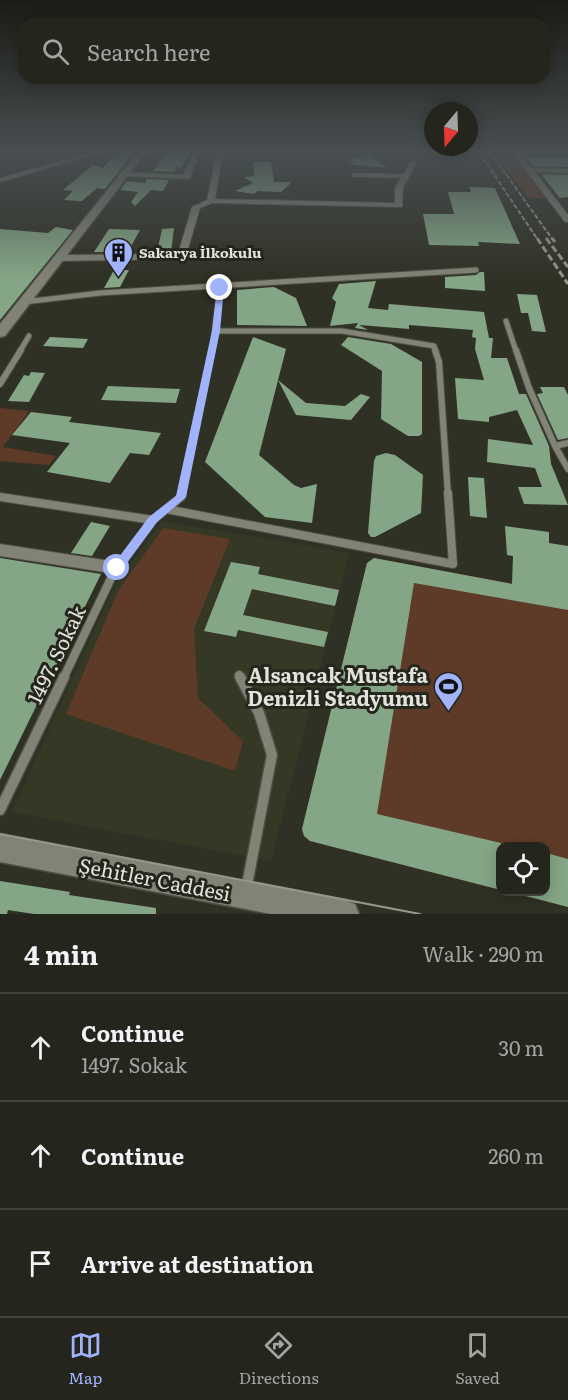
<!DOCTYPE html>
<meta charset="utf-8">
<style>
body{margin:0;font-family:Literata,serif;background:#2c2d25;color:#f1f3f6}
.controls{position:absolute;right:18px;bottom:18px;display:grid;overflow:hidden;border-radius:12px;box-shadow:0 3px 15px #0003}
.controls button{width:54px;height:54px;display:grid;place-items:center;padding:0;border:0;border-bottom:2px solid #41423b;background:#24251c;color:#f1f3f6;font:30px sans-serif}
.compass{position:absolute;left:424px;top:102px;width:54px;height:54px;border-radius:50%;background:#24251c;box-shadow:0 3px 15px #0003;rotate:199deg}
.stop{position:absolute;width:18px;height:18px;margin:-14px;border:4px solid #a1b3fd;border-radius:50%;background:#fff}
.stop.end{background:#a1b3fd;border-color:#fff;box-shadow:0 2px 6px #0008}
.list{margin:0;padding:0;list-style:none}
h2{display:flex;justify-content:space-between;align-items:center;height:78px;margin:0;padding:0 24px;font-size:26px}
h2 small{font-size:20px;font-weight:400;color:#a3a5a3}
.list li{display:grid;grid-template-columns:39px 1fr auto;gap:18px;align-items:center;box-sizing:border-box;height:108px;padding:0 24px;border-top:2px solid #41423b}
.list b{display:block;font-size:22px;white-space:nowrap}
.list p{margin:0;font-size:20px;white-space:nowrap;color:#a3a5a3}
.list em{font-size:20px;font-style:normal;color:#a3a5a3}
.icon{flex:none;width:33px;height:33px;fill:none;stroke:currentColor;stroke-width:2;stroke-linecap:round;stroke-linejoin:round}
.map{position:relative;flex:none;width:568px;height:914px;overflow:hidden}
.search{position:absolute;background:#24251c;box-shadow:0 3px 15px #0003;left:18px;right:18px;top:18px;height:66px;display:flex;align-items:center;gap:15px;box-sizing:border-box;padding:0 21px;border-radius:18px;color:#a3a5a3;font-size:22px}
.sheet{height:402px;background:#24251c}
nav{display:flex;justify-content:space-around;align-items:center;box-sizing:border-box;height:84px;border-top:2px solid #41423b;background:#24251c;font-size:16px;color:#a3a5a3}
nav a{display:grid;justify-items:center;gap:3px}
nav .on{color:#a1b3fd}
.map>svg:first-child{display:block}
</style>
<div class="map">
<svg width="568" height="914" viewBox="0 0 568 914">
<rect width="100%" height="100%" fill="#303125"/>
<path fill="#353825" d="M162,521L349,553L271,861L12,812L114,587Z"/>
<path fill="#5e3b28" d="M494,152H511L547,198H528Z
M0,408L29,411L3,447L56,456L49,465L0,461Z
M163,528L230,539L194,629L198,698L243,741L235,771L66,714L118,591Z
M374,558L568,594V907L508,892H546V846H500V890L310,841L304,836L302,829L367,563Z"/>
<path fill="#85a686" d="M134,152L105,189L97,188L82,201L64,200L73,191L63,190L93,165L103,168L116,153Z
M168,152H191L181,168L177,166L174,172L153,171Z
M370,155L387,168L348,164L355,162L346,160Z
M568,156V167L533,166L525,157Z
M253,162H271L274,182H292L281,192L258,191L253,194L235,191L253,183L244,177L254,176Z
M541,174L568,175V197L560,198Z
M147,179L169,180L163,191L151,190L135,206L131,202L138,192L120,190L127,181L145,183Z
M469,187L495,188L520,244L478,242L479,246L429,245L423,214H454L448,192H471Z
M56,227L73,230L0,320V229L48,233Z
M174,228L171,252H157L162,229Z
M109,229L140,230L128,252H94Z
M114,270H129L120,287L104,288Z
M480,272H484L485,291L445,288V277L476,275Z
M376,281L368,308L388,310L389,304L484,312L489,338H493L491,358H507L519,394H526L549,446L551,464L568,505L524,504L518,487H542L535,468L487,462L488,439L533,445L517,410L489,417V422L458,419L455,378L484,380L475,349L476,338L472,337L473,330L409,325V329L359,325L368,330L355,328L358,323L330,326L336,302L332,298L339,284Z
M274,287L296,298L307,326L237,325V290Z
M517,294L537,295L546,332L532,331L528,313H521Z
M50,337L88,339L83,348L43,346Z
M253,337L286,349L278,380L306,403L345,406L361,394L370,397L351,420L296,415L278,380L259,455L294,485L301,488L317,484L312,523L265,517L205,462Z
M348,337L391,344L422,362V434L419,436H408L381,419L382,371L341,345Z
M31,372L45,373L29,402L8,401L24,375L29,376Z
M108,386L155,388L180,389L176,403L101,400Z
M540,387H564L568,395V438L558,440L537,394L543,393Z
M31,412L72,417L69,422L161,433L149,455L130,453L110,483L47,472L70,443L12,435Z
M386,453L395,455L423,475L421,513L375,537H371L368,533L374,461L376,456Z
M468,477L484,478L487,518L470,516Z
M91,522L110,526L92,556L71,553Z
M505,526L549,532V543L568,546V610L414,583L377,814L501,843V890L310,841L304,836L302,829L367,563L374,558L512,584L513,556L507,555Z
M0,558L101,574L0,780Z
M231,562L260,567L258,574L339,590L335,606L252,589L243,615L328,632L324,647L238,630L236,637L204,631Z
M546,853L568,859V907L522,895L523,891H546Z
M0,881L70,892L69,895L156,908V914H34L8,910L7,914H0Z"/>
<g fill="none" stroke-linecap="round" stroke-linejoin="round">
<defs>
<path id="service-far4" d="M354,175L405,176"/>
<path id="service-far3" d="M24,302L100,293L476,270
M506,321L516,351
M216,331H342L434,346L436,351
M20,351L29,336
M212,351L220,288"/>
<path id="service-far2" d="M435,350L439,362L448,495
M516,350L529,388L555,446
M0,384L21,350
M568,443L555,446L568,469
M181,495L212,350"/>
<path id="service-far1" d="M0,497L153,520
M166,509L453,564L448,493
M239,675L241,679
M63,679L114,572L153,520L181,497L182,493"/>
<path id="service" d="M240,677L259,713L272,755L246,890
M0,810L64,677"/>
<path id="minor" d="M94,152H104L0,182V178Z
M194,152H200L189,179L123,176L119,174L123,172L183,175Z
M217,152H223L215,199L395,203V188L411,161L417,162L403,188L402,207L212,203L200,208L185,259L58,261L53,258L58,255L178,254L192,207L207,200Z
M512,152H568V154L521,155L531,168L568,169V173L535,172L568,215V222H565Z
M0,544L117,562L123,564L125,568L123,572L117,574L0,556Z"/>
<path id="tertiary" d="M138,152H146L5,336L0,337V324Z
M0,834L345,900L355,904L359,914H271L0,862Z"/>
</defs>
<use href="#service-far4" stroke="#4d4e44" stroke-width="5"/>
<use href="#service-far3" stroke="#4d4e44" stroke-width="7"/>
<use href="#service-far2" stroke="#4d4e44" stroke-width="8"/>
<use href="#service-far1" stroke="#4d4e44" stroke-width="10"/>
<use href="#service" stroke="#4d4e44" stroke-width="13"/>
<use href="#minor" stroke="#4d4e44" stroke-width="2"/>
<use href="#tertiary" stroke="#4d4e44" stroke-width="3"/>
<use href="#service-far4" stroke="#818375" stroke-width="4"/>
<use href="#service-far3" stroke="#818375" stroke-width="5"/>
<use href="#service-far2" stroke="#818375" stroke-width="6"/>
<use href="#service-far1" stroke="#818375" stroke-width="8"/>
<use href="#service" stroke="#818375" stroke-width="10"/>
<use href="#minor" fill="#818375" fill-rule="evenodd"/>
<use href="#tertiary" fill="#818375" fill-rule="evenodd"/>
<path stroke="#96978d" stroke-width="2" d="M0,834L420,914"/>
<path stroke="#96978d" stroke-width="2" stroke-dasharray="5 2" stroke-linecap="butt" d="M479,152L538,240
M490,152L553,240"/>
<path stroke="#96978d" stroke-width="3" stroke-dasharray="7 3" stroke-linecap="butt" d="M537,238L568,284
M546,238L568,267
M552,238L555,242"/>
</g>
<linearGradient id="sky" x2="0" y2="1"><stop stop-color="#1a1b14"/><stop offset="0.54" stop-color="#484e51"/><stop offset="1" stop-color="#484e51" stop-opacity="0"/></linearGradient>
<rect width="568" height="280" fill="url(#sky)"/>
<path fill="#a1b3fd" d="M220,286L224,288L220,331L186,497L157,522L121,571H113V565L149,517L176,496L212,331L217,288Z"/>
<defs>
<symbol id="building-pin" viewBox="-11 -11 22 30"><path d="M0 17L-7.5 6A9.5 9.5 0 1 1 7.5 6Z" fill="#a1b3fd" stroke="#26271c"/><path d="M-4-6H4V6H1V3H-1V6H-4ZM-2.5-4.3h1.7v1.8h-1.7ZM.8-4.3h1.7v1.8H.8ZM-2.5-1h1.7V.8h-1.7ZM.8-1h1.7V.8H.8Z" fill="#111"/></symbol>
<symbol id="stadium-pin" viewBox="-11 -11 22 30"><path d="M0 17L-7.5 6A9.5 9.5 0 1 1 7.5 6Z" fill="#a1b3fd" stroke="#26271c"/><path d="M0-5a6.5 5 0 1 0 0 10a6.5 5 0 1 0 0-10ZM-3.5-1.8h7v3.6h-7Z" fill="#111"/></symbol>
</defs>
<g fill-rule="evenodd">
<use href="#building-pin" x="102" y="236" width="33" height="45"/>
<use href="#stadium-pin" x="432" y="670" width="33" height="45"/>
</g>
<g text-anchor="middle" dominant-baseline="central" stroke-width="6" stroke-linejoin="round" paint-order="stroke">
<g font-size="14" font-weight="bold" fill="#e2e3dc" stroke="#26271c" text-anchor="start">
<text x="139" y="252">Sakarya İlkokulu</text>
</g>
<g font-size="20" fill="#e2e3dc" stroke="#26271c">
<text transform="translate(55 654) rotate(-64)">1497. Sokak</text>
<text transform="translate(155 878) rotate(11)">Şehitler Caddesi</text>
</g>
<g font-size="20" font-weight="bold" fill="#e2e3dc" stroke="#26271c" text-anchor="end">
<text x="428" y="674">Alsancak Mustafa<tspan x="428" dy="23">Denizli Stadyumu</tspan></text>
</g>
</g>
</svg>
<div class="controls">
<button><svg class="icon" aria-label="locate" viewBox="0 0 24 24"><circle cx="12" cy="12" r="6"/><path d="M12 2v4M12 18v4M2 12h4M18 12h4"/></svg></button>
</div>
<svg class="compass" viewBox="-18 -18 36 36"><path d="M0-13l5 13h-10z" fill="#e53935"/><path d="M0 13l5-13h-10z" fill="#a3a5a3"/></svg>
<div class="stop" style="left:117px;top:568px"></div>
<div class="stop end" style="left:220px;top:288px"></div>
<div class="search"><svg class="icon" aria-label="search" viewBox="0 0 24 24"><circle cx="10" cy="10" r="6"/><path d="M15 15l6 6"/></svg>Search here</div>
</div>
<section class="sheet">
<h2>4 min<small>Walk · 290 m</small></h2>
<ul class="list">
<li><svg class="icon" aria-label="ahead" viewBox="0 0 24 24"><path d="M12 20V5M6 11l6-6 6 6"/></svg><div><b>Continue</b><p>1497. Sokak</p></div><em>30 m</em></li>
<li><svg class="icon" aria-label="ahead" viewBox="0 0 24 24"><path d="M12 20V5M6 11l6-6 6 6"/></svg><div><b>Continue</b></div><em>260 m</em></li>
<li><svg class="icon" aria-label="arrive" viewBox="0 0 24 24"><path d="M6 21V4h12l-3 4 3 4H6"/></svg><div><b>Arrive at destination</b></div></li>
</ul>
</section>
<nav>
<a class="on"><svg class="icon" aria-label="map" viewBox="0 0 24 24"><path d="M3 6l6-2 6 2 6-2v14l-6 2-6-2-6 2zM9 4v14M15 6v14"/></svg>Map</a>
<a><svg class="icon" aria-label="directions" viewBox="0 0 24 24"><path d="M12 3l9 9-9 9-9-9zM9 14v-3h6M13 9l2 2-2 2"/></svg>Directions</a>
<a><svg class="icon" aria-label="saved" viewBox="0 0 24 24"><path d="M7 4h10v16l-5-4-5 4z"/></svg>Saved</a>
</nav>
